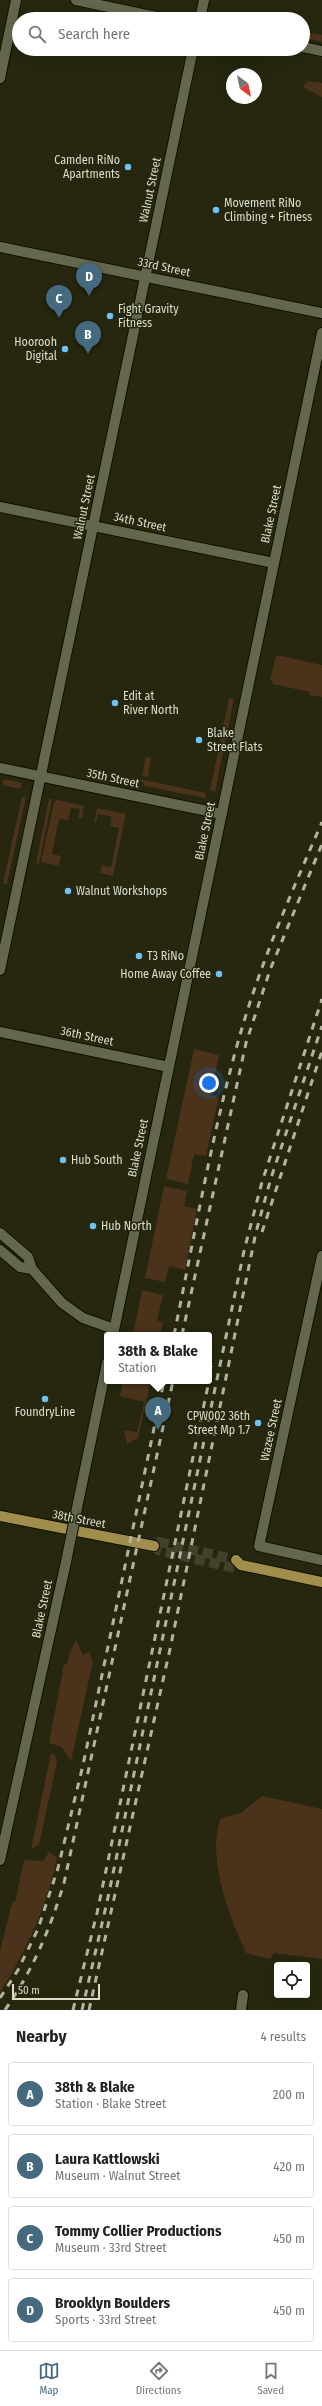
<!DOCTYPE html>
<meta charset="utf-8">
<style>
body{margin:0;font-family:"Fira Sans Condensed",sans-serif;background:#f2f2f2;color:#222}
.controls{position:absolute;right:12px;bottom:12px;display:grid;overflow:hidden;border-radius:4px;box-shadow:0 4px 16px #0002}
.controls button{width:36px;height:36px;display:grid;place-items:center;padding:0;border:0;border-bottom:1px solid #e0e0e0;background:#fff;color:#222;font:20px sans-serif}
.compass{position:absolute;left:226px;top:68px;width:36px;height:36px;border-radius:50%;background:#fff;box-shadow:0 4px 16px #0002;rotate:147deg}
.scale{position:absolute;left:12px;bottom:10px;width:88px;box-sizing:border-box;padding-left:4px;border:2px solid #dbddcd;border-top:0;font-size:11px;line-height:14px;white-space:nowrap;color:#dbddcd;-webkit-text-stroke:3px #26270e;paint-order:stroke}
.you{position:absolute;left:209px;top:1083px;width:14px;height:14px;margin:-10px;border:3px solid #fff;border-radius:50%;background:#1a73e8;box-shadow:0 0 0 6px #1a73e833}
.badge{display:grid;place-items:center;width:26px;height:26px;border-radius:50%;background:#456a80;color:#fff;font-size:13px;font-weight:700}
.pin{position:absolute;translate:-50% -33px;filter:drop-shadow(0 1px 2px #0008)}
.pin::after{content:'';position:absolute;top:21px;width:14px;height:12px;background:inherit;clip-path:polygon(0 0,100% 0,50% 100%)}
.popup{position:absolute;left:104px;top:1332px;width:108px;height:52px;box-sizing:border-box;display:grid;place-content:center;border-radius:4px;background:#fff;filter:drop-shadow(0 1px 3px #0005);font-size:13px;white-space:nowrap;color:#767676}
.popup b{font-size:15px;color:#222}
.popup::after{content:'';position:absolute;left:50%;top:100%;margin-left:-8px;border:8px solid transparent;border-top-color:#fff}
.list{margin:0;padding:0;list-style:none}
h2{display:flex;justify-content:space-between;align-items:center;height:52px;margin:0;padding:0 16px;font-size:17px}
h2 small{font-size:13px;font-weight:400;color:#767676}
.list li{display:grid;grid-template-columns:26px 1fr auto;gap:12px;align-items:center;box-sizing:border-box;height:64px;margin:0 8px 8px;padding:0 8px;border:1px solid #e0e0e0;border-radius:4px}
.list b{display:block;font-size:15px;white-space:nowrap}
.list p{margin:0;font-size:13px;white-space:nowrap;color:#767676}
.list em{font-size:13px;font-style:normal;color:#767676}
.icon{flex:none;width:22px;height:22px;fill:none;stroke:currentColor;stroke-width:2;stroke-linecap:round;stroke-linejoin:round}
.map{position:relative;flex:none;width:322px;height:2010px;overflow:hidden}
.search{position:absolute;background:#fff;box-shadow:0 4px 16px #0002;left:12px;right:12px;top:12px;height:44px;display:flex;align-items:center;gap:10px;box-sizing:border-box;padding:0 14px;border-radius:22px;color:#767676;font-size:15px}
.sheet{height:340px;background:#fff}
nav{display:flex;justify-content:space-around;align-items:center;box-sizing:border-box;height:56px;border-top:1px solid #e0e0e0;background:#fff;font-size:11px;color:#767676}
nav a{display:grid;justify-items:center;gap:2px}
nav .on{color:#456a80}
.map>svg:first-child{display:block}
</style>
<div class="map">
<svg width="322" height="2010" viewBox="0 0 322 2010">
<rect width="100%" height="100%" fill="#26270e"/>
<path fill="#4a321b" d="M303,31L322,35V42L303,38Z
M307,81L322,83V97L303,87Z
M276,655L322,665V697L309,695L310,692L272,684L273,681L270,680Z
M229,698L234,699L215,792L210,790Z
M146,757L151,758L148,777L142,776Z
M4,779L22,783L20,789L2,785Z
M140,779L206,793L205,798L145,786Z
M22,797H26L7,884L3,883Z
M49,799H52L39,864L36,863Z
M57,800L84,806L82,819L78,818L80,809L71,808L68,820L59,819L52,854L61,856L59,866L41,862L54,802Z
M97,808L126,814L113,876L100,873L102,865L111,867L119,828L110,826L112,817L98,814L96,823L94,822Z
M194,1049L219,1055L211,1095L219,1097L206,1156L194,1154L188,1184L166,1179Z
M164,1186L187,1191L184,1206L197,1209L185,1270L169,1266L165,1282L145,1278Z
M142,1290L163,1295L157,1321L163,1322L160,1335H133Z
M123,1381H151L138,1438L127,1444L124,1430L137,1432L144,1402L120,1396Z
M76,1640L83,1655L89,1652L93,1661L71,1761L62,1747L49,1743L64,1664L67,1665L69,1654Z
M51,1753L56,1757L57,1762L39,1845L31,1849Z
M262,1796L322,1809V1959L274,1953L270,1959L246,1953C231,1920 218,1887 216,1850C215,1840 218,1829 220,1819L241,1813Z
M49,1852L57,1858C47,1907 26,1951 0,1993V1951L12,1903L15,1902L24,1860L43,1861Z"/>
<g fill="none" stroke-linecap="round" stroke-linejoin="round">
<path stroke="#41422b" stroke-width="10" stroke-dasharray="10 5" stroke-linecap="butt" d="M234,1568L158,1550L154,1546L159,1542L236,1560"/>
<defs>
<path id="minor" d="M76,0L166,19
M200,19L204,0
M303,47L322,51
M0,78L16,0
M0,247L322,313
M0,507L274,563
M0,768L222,814
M0,970L193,49
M0,1032L169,1067
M0,1233L28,1257L32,1269L62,1303L83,1318L114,1329
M0,1250L20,1267L32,1269
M322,1256L259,1546L322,1560
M113,1335L322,333
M78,1503L107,1363
M0,1860L66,1562
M241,2010L243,1995"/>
<path id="major" d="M0,1516L154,1546
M236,1560L241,1565L322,1582"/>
</defs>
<use href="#minor" stroke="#0f1000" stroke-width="12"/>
<use href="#major" stroke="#0f1000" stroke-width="12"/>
<use href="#minor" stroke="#64674c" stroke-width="10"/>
<use href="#major" stroke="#a28e4c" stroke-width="10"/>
<path stroke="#b2b3a1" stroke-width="3" stroke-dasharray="7 7" stroke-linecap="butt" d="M262,1232L322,1051
M174,1335C195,1234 213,1127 242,1028C263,957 293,889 322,822
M182,1335L246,1043L270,970L322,844
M209,1380L212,1366
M0,1998L18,1970L38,1929L58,1868L83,1765L164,1381
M5,2010C33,1970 50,1929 64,1883L173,1381
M73,2010L97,1913L209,1381
M82,2010L107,1902L244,1251L262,1182L322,999
M89,2010L170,1649L256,1232L271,1178L322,1026"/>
<defs>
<path id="minor-bridge" d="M66,1562L78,1503"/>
</defs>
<use href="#minor-bridge" stroke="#0f1000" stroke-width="12" stroke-linecap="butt"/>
<use href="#minor-bridge" stroke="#64674c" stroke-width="10"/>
</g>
<g fill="#6fc2f4" stroke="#26270e" stroke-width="1.5">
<circle cx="128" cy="167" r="4"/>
<circle cx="216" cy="210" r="4"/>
<circle cx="110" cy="316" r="4"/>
<circle cx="65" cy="349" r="4"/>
<circle cx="115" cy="703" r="4"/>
<circle cx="199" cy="740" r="4"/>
<circle cx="68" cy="891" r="4"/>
<circle cx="139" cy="956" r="4"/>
<circle cx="219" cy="974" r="4"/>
<circle cx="63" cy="1160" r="4"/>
<circle cx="93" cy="1226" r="4"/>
<circle cx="45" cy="1399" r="4"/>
<circle cx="258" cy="1423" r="4"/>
</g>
<g text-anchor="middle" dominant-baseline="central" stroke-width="3" stroke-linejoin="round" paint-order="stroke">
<g font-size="12" fill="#dbddcd" stroke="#26270e" text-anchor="start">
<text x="120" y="160" text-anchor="end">Camden RiNo<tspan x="120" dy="14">Apartments</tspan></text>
<text x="224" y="203">Movement RiNo<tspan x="224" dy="14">Climbing + Fitness</tspan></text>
<text x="118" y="309">Fight Gravity<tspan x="118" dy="14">Fitness</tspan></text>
<text x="57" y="342" text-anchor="end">Hoorooh<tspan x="57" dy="14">Digital</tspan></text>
<text x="123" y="696">Edit at<tspan x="123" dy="14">River North</tspan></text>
<text x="207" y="733">Blake<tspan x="207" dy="14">Street Flats</tspan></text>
<text x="76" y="891">Walnut Workshops</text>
<text x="147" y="956">T3 RiNo</text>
<text x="211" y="974" text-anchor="end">Home Away Coffee</text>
<text x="71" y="1160">Hub South</text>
<text x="101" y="1226">Hub North</text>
<text x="45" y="1412" text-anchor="middle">FoundryLine</text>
<text x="250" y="1416" text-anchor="end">CPW002 36th<tspan x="250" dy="14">Street Mp 1.7</tspan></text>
</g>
<g font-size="12" fill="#dbddcd" stroke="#26270e">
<text transform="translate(150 190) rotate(-78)">Walnut Street</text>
<text transform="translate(164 267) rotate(12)">33rd Street</text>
<text transform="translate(84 507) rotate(-78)">Walnut Street</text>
<text transform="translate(271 514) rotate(-78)">Blake Street</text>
<text transform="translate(140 522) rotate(12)">34th Street</text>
<text transform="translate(113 778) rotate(12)">35th Street</text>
<text transform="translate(205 831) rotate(-78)">Blake Street</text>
<text transform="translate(87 1036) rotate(12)">36th Street</text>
<text transform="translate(138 1148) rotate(-78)">Blake Street</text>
<text transform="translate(271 1430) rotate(-78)">Wazee Street</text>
<text transform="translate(79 1519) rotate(11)">38th Street</text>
<text transform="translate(42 1609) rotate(-78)">Blake Street</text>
</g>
</g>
</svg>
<div class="controls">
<button><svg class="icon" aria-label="locate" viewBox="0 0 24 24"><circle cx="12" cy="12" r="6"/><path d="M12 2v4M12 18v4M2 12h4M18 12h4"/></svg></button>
</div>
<svg class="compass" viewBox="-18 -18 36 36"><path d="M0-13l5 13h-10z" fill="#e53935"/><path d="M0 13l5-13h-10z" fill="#767676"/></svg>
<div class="scale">50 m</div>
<div class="you"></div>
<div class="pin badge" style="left:158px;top:1430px">A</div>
<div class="popup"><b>38th &amp; Blake</b>Station</div>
<div class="pin badge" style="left:88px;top:354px">B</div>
<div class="pin badge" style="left:59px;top:318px">C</div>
<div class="pin badge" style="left:89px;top:296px">D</div>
<div class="search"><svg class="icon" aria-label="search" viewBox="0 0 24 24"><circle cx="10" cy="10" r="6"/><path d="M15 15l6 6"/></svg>Search here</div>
</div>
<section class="sheet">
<h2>Nearby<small>4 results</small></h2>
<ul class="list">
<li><span class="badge">A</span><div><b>38th &amp; Blake</b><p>Station · Blake Street</p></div><em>200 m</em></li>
<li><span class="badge">B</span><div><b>Laura Kattlowski</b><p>Museum · Walnut Street</p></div><em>420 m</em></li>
<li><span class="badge">C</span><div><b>Tommy Collier Productions</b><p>Museum · 33rd Street</p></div><em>450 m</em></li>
<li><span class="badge">D</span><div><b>Brooklyn Boulders</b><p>Sports · 33rd Street</p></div><em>450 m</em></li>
</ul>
</section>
<nav>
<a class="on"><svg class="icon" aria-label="map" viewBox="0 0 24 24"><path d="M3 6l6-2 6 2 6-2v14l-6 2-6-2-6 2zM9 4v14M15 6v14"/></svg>Map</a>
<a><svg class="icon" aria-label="directions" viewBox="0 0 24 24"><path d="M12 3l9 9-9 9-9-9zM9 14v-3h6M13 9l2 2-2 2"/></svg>Directions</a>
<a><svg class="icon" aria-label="saved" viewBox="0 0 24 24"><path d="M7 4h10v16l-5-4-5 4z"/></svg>Saved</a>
</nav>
